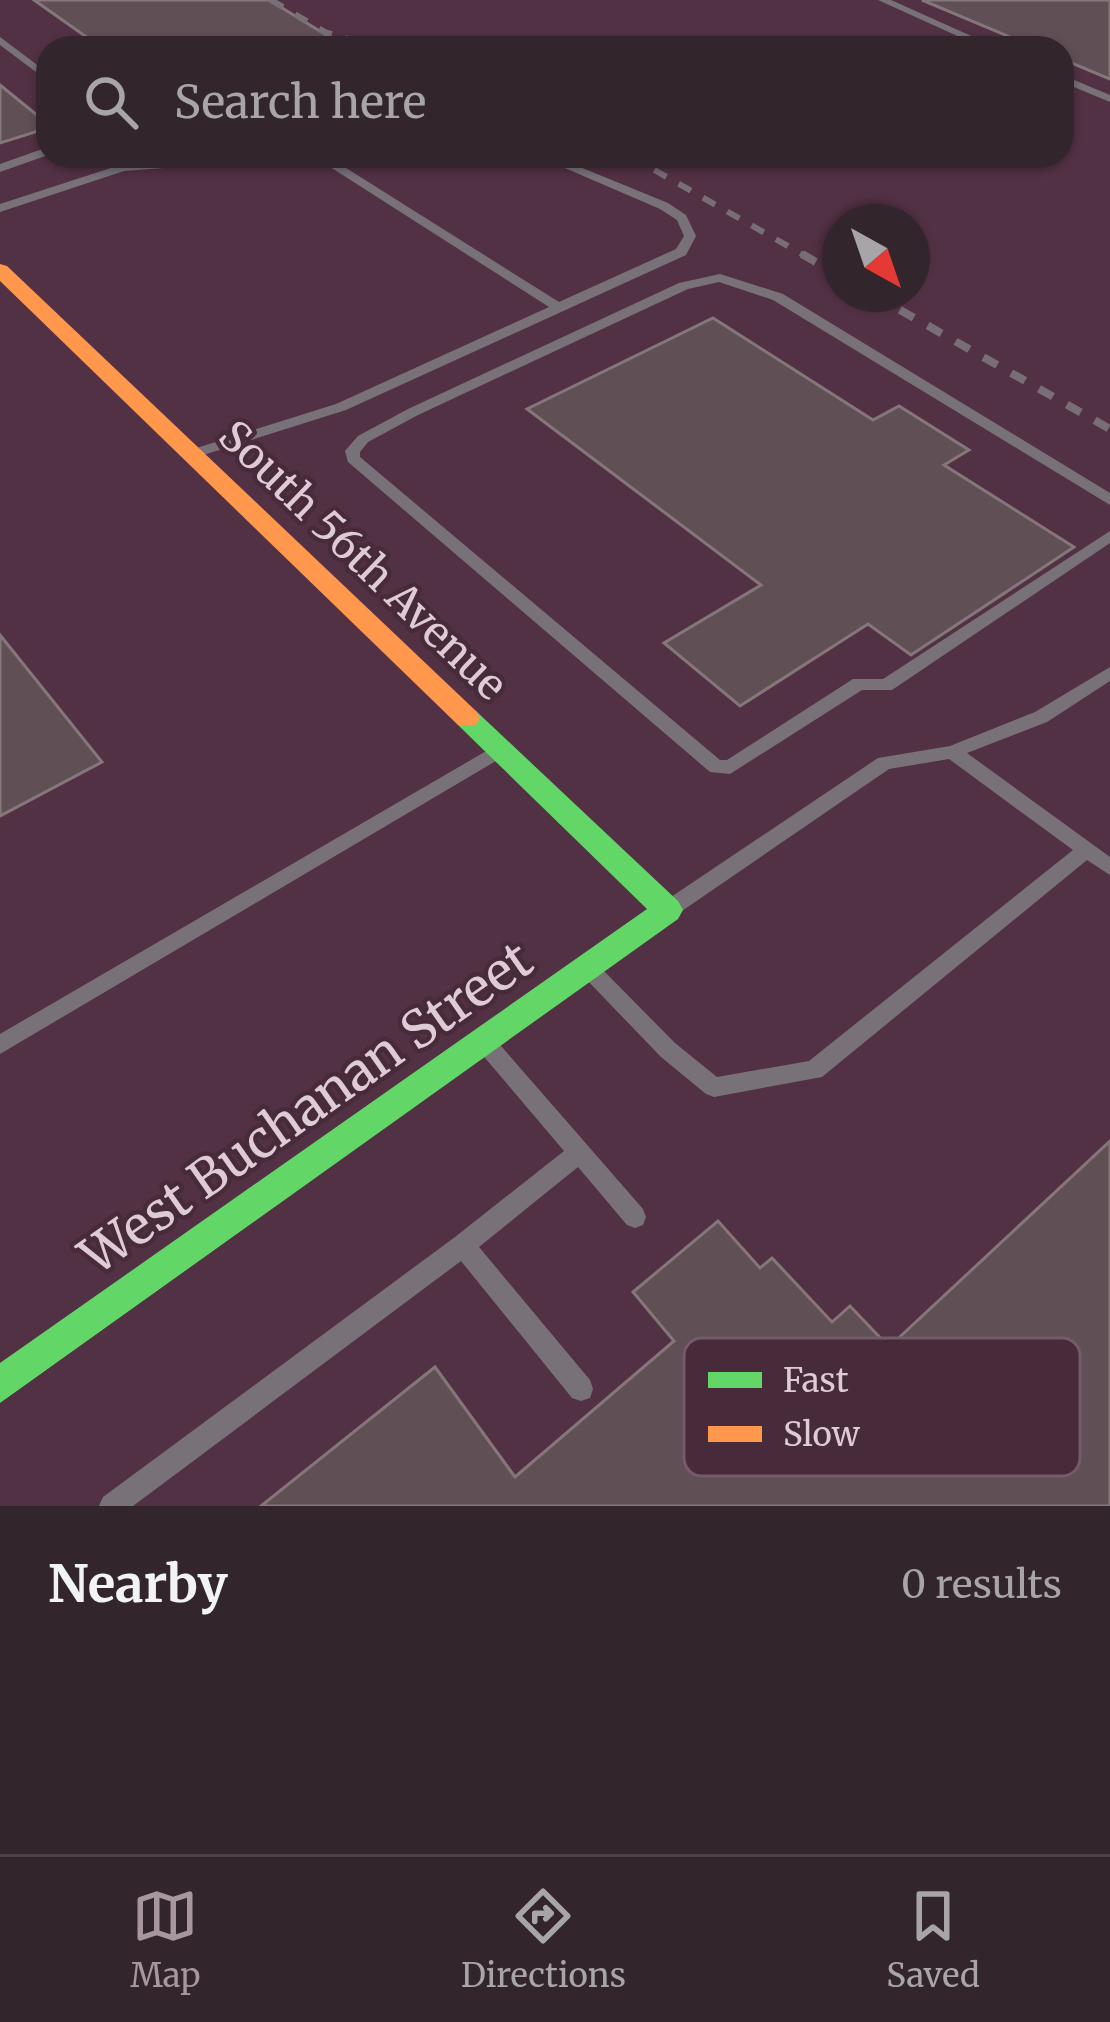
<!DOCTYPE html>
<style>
body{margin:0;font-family:Merriweather,serif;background:#3d3138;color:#f1f3f6}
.compass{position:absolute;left:822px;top:204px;width:108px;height:108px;border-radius:50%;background:#32252c;box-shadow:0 3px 9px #0004;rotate:140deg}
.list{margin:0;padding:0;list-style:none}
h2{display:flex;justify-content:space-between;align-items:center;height:156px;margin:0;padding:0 48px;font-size:51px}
h2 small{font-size:39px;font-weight:400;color:#a8a5a9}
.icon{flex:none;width:66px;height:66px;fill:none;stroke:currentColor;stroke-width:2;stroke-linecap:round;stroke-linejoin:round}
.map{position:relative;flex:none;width:1110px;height:1506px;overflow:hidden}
.search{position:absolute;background:#32252c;box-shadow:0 3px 9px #0004;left:36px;right:36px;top:36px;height:132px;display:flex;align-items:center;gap:30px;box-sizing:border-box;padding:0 42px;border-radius:36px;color:#a8a5a9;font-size:45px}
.sheet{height:348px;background:#32252c}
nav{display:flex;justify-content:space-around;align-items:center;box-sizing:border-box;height:168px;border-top:3px solid #4d4248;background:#32252c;font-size:33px;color:#a8a5a9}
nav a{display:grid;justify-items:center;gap:6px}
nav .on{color:#a7959f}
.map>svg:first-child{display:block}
</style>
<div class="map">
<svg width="1110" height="1506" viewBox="0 0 1110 1506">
<rect width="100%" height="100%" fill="#42313a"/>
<path fill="#523144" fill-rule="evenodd" d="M0,0H1110V1506H0ZM48,48H1062V156H48ZM840,222H912V294H840Z"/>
<path fill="#605055" stroke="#85767a" stroke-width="3" d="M34,0H269L328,36L292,48H102Z
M922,0H1110V79L1062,59V48H1036Z
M0,85L48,124V128L0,143Z
M713,318L873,420L899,406L969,450L944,465L1074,547L911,655L868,624L740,706L664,643L761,585L527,409Z
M0,635L102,762L0,816Z
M1110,1141V1506H261L435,1367L515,1477L674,1341L633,1292L718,1221L760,1268L772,1258L832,1322L850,1306L889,1347Z"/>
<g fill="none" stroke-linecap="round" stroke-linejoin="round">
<path fill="#787278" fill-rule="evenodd" d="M878,0H891L998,48H984Z
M0,37L48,73V81L0,45Z
M1062,75L1110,95V102L1062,82Z
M48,147V155L0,172V164Z
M225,156H274L268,160L124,171L0,212V204L123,164Z
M313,156H327L559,302L676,249L684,236L677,220L660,209L537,156H553L668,203L686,215L696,236L686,255L346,410L197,457H187V451L336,404L549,307Z
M720,274L783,294L1110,493V505L773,300L719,282L688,289L418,415L368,442L360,452V457L720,760H727L853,679H883L1110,531V543L892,690H862L730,774L710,772L348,462L345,451L358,436L408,409L679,283Z
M1110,667V681L1047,722L967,753L1110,857V875L1087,860L822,1077L714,1097L706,1094L661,1057L585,978L582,972L585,966L592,963L599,966L675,1043L717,1077L809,1061L1073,850L949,759L889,769L679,913L672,915L665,913L662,907L665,901L878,758L950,746L1035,712Z
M500,743L506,745L509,750L506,755L0,1054V1034Z
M487,1036L494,1038L643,1209L646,1217L643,1225L635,1228L627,1225L578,1167L479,1247L590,1380L593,1389L590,1398L581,1401L572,1398L461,1261L133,1506H99L103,1497L455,1237L564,1151L480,1052L476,1045L480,1038Z"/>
<path fill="#63d668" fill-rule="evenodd" d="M467,708L476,711L678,901L683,910L678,919L0,1403V1363L647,909L458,725L454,718Z"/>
<path fill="#ff974d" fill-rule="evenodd" d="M0,264L7,266L476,711L480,718L476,725H458L0,281Z"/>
<path stroke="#786e75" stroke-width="6" stroke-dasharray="14 14" stroke-linecap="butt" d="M271,0L325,32L375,47
M630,156L807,257"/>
<path stroke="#786e75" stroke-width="8" stroke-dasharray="16 16" stroke-linecap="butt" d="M802,254L840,276
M872,294L1110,429"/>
</g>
<g text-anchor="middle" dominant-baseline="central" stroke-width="9" stroke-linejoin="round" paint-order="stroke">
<g font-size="42" fill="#decbd5" stroke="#482b3b">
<text transform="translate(363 560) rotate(44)">South 56th Avenue</text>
</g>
<g font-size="51" fill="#decbd5" stroke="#482b3b">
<text transform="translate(306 1108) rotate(-35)">West Buchanan Street</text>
</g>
</g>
<rect x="684" y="1338" width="396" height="138" rx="18" fill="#482b3b" stroke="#755b69" stroke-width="3"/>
<rect x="708" y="1372" width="54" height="16" fill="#63d668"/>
<rect x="708" y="1426" width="54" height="16" fill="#ff974d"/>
<g font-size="33" fill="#decbd5">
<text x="783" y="1392">Fast</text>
<text x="783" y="1446">Slow</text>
</g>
</svg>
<svg class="compass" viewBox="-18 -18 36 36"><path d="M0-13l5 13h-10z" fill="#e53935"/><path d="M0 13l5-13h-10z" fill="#a8a5a9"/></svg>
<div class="search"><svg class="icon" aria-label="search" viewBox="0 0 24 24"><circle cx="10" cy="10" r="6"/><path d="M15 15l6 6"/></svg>Search here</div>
</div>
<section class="sheet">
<h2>Nearby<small>0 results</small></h2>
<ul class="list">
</ul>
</section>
<nav>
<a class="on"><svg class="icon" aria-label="map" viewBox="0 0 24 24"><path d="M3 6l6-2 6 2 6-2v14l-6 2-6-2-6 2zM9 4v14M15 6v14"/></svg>Map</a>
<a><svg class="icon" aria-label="directions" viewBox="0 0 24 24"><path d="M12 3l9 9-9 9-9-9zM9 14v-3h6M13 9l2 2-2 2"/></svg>Directions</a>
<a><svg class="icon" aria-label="saved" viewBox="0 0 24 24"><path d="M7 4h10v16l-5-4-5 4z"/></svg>Saved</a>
</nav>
